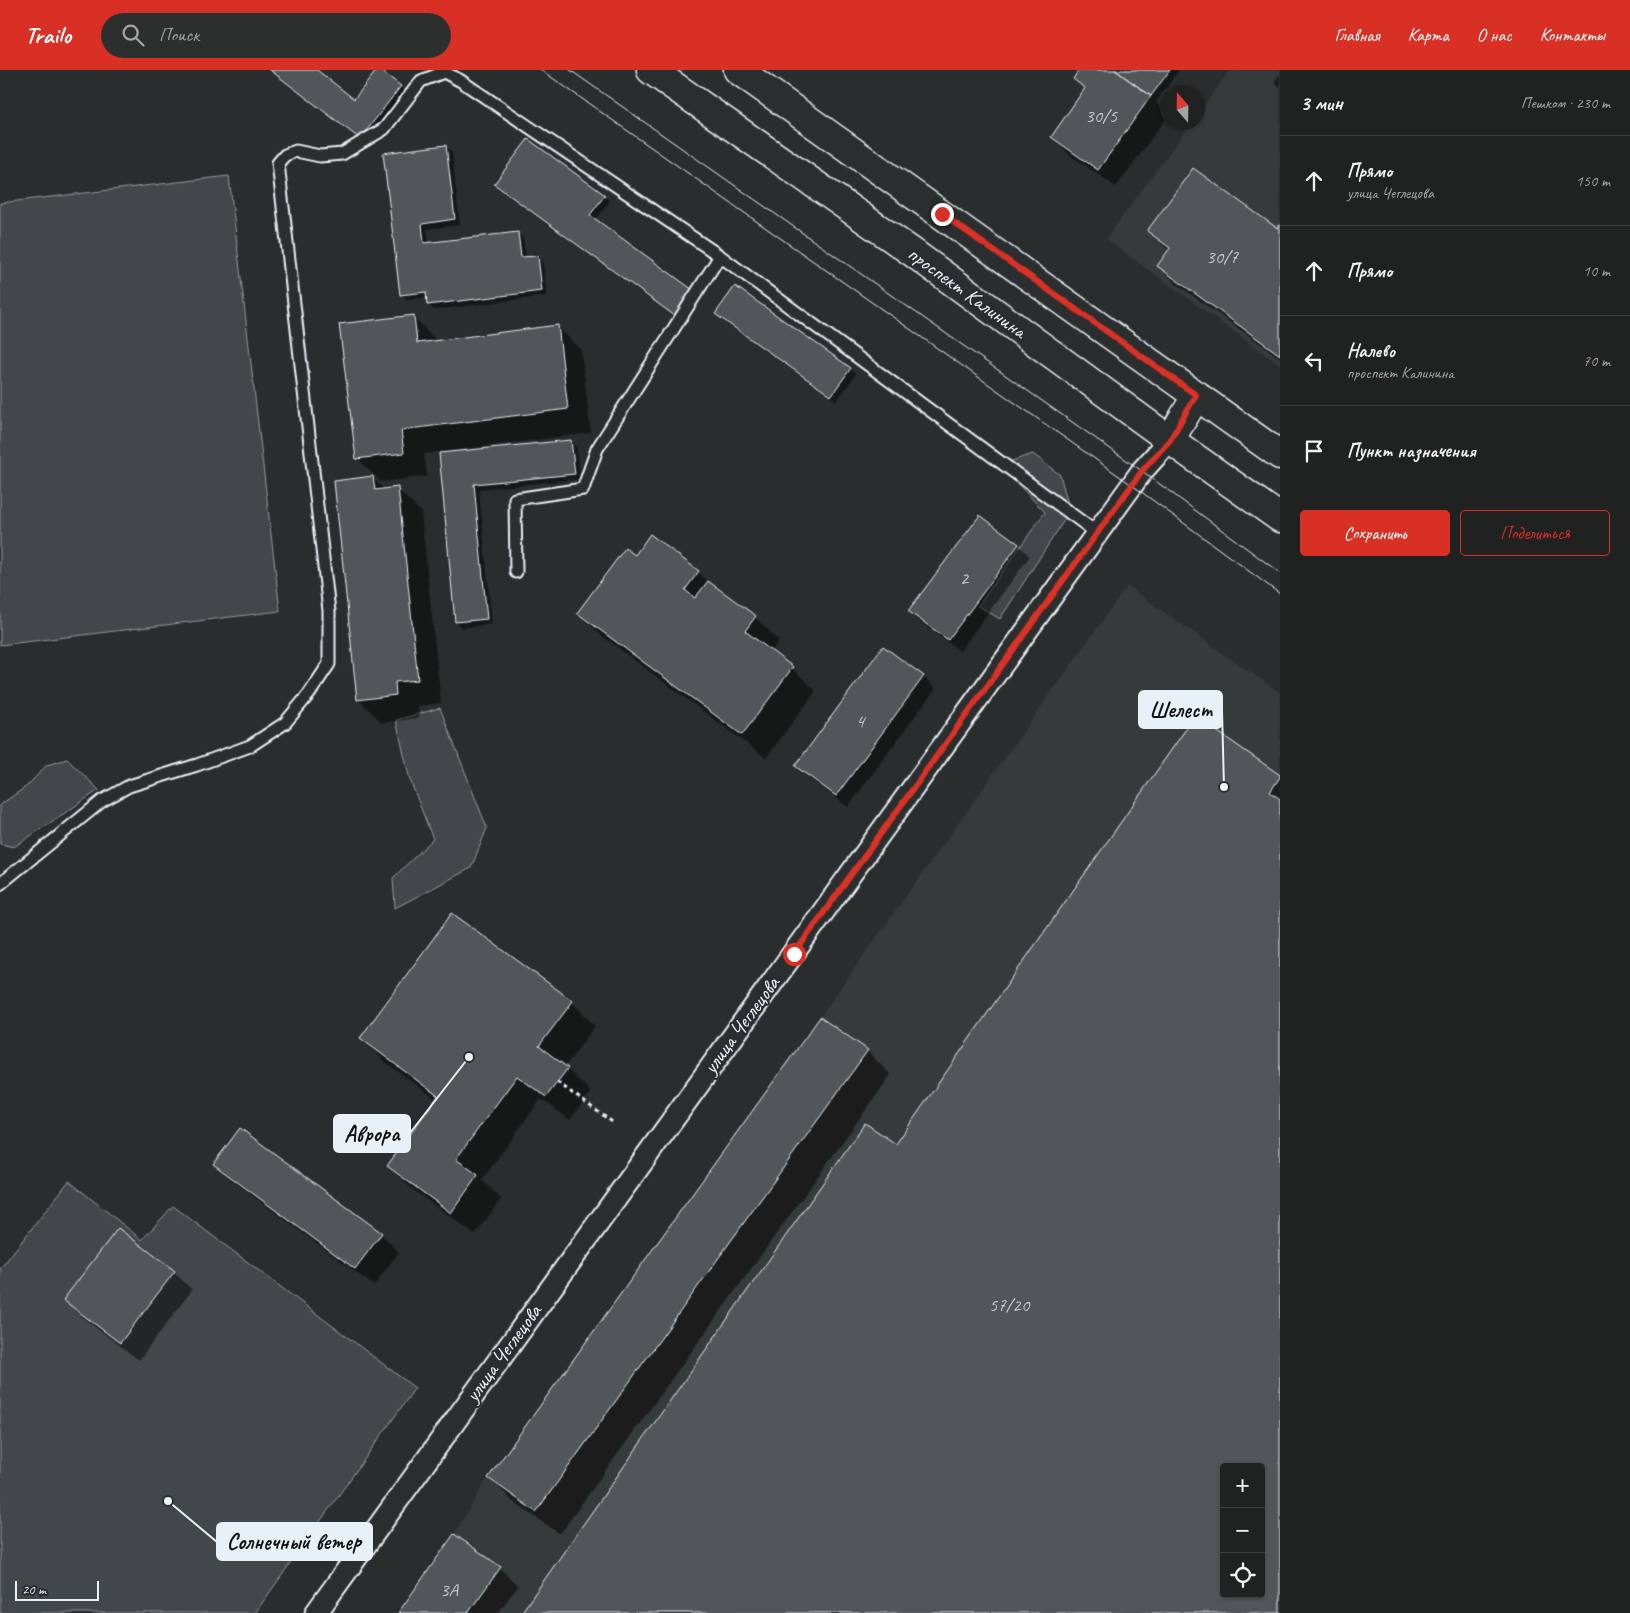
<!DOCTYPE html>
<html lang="ru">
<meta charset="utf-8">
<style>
body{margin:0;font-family:Caveat,sans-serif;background:#2d2f2f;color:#f1f3f6}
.controls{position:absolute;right:15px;bottom:15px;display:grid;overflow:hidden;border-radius:5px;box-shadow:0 1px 4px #0004}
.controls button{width:45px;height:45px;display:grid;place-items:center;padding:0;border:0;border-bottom:1px solid #3d3f40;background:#202222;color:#f1f3f6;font:25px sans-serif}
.compass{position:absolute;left:1160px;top:15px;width:45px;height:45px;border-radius:50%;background:#202222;box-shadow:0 1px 4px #0004;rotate:340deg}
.scale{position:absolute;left:15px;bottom:12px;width:84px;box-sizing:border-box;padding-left:5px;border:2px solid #e8f1f8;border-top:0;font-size:14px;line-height:18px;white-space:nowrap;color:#e8f1f8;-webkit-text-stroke:4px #2a2d2e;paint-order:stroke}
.stop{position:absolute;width:15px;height:15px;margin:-11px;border:4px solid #d93025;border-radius:50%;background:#fff}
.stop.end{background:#d93025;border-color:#fff;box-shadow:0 1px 5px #0008}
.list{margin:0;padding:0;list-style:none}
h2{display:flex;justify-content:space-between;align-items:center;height:65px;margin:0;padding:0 20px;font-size:21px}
h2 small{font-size:16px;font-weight:400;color:#a2a4a5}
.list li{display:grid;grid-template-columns:32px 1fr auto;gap:15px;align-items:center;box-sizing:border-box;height:90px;padding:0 20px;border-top:1px solid #3d3f40}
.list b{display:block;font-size:19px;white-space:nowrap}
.list p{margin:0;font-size:16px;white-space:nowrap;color:#a2a4a5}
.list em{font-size:16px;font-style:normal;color:#a2a4a5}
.actions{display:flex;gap:10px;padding:15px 20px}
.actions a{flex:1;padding:11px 0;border:1px solid #d93025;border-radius:5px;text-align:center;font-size:18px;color:#d93025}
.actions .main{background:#d93025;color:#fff}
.icon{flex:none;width:28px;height:28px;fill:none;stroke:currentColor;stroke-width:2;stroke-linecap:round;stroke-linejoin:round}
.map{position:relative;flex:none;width:1280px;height:1543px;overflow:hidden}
header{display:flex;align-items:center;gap:30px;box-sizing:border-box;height:70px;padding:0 25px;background:#d93025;color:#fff}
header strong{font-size:24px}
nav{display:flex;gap:28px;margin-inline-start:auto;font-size:18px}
.search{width:350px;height:45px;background:#2d2f2f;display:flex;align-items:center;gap:12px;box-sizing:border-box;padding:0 18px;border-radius:28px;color:#a2a4a5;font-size:19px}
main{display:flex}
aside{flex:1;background:#202222}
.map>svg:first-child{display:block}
</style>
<header>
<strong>Trailo</strong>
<div class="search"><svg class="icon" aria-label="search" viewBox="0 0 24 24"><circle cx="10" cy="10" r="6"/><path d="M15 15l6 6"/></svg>Поиск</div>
<nav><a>Главная</a><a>Карта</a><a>О нас</a><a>Контакты</a></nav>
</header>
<main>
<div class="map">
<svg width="1280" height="1543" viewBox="0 0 1280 1543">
<rect width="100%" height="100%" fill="#2a2d2e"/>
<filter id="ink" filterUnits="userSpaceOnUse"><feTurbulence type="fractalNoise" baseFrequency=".02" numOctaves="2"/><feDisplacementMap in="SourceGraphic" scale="10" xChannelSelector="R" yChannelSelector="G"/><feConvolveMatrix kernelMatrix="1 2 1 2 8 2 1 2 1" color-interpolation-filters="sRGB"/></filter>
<g filter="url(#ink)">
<path fill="#363a3b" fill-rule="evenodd" d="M1230,0H1280V295L1106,169L1191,53L1198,52V44Z
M1127,516L1280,623V1543H398L454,1464L488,1408L820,947ZM1224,1397H1261V1524H1224Z"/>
<path fill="#424648" stroke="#959ca0" d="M229,106L280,541L0,575V133Z
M1033,384L1060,405L1070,441L1000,549L978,536L1045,442L999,395Z
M440,638L487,758L471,798L395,838L393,808L433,769L410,710L396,650Z
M67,689L99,720L14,777L0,774V735L27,716L47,695Z
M69,1111L142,1170L173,1136L415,1318L255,1543H0V1199Z"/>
<path fill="#0007" fill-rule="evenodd" d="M270,0H315L354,31L400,17L406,22L366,74Z
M1081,0H1179L1156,32L1168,46L1116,117L1070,85L1052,67L1085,20L1075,9Z
M1280,4V18L1274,12Z
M446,76L452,82L460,155L427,159L429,174L518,163L523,169L526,188L537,187L543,193L547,226L434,240L429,234L428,227L407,230L401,224L384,84Z
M496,114L604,126L610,131L595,151L698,227L681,250L502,120Z
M1280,156V288L1176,214L1158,196L1169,181L1149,161L1277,160Z
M736,218L851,299L856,304L837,331L722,250L717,244Z
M413,246L437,272L557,256L581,280L591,363L424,384L427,406L381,412L357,388Z
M571,372L577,377L580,409L479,419L492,554L462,558L456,552L440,384Z
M373,408L385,420L397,419L421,442L441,633L418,636L419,648L382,653L358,629Z
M1018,475L1030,486L960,581L921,553L910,541Z
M635,487L698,502L713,516L755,547L779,571L771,582L792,598L816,621L766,688L602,566L578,543Z
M884,578L924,607L936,618L848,737L809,708L797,696Z
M1280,706V1543H523L896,1076ZM1224,1397H1261V1524H1224Z
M572,932L595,956L565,997L591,1022L570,1050L541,1029L482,1110L501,1129L475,1165L412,1119L388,1096L437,1030L385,992L362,968Z
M821,949L867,981L891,1005L560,1464L513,1432L490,1408Z
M215,1093L381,1164L399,1182L374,1216L233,1111Z
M174,1202L192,1220L139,1290L83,1248L65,1230Z
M500,1498L518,1516L498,1543H400Z"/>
<path fill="#535759" stroke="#e8f1f8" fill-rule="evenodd" d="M270,0H317L354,29L377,0H380L401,16L360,69Z
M1079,0H1115L1151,26L1098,100L1051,67L1085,18L1073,9Z
M1115,0H1170L1151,26Z
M528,69L605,125L590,145L693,220L675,246L494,114Z
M446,75L455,149L422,154L424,173L518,162L521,187L538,186L542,221L427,235L426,222L400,225L383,83Z
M1193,98L1277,158L1280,154V285L1157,196L1170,178L1147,161Z
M735,216L851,298L831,326L715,244Z
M414,245L417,273L558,255L568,339L401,360L404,383L356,389L339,254Z
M571,370L575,404L474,414L487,549L455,552L439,383Z
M373,406L375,420L398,417L418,610L395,612L396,625L357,630L334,411Z
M980,445L1019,474L948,570L908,541Z
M650,464L699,501L685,520L695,528L708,511L756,546L745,561L793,597L742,665L577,543L625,478L635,485Z
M883,576L924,606L836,726L795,696Z
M1195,646L1280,705V707L1270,722L1280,729V1543H521L865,1053L896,1074ZM1224,1397H1261V1524H1224Z
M452,843L573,931L539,976L568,998L546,1027L517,1006L456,1089L478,1105L451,1143L387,1096L438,1026L360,968Z
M820,947L868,980L536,1442L488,1408Z
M240,1058L382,1163L355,1199L213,1094Z
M118,1158L175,1201L120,1273L63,1230Z
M454,1464L501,1497L468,1543H398Z"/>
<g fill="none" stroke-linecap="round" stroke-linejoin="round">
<defs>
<path id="lane" d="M516,502L515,429L583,419L597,379L720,186L1097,463
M0,814L102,731L129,716L197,695L250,676L285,653L309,624L329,594V541L278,93L285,85L296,81L320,86L342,84L384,59L421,11L444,2L461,11L720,186"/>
<path id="street" d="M316,1543L1132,415L1142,401L1170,370"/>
<path id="secondary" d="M651,0L912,182L1170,370L1280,448
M738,0L1280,385
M1170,370L1197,325"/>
</defs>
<use href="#lane" stroke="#e8f1f8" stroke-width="15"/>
<use href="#street" stroke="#e8f1f8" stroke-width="25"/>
<use href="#secondary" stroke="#e8f1f8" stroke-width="31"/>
<path stroke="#e8f1f8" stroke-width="3" stroke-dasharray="4 4" stroke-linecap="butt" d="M557,1012L615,1054"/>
<use href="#lane" stroke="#2a2d2e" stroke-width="11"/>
<use href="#street" stroke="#2a2d2e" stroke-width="21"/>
<use href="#secondary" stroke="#2a2d2e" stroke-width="28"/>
<path stroke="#e8f1f8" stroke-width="1" d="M541,0L1132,415L1280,524
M570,0L1142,401L1280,503"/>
</g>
</g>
<g fill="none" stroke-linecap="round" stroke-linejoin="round" filter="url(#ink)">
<path stroke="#d93025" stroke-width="6" d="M794,884L1142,401L1170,370L1196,325L942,144"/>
</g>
<g text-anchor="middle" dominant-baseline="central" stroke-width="4" stroke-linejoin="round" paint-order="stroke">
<g font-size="19" fill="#c3cad0">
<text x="1101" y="46">30/5</text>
<text x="1222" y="187">30/7</text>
<text x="964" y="508">2</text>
<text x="860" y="651">4</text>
<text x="1009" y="1235">57/20</text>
<text x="449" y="1520">3А</text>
</g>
<g font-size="21" fill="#e8f1f8" stroke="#2a2d2e">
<text transform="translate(967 222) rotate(36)">проспект Калинина</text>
<text transform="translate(741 955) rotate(-54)">улица Чеглецова</text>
<text transform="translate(503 1283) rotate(-54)">улица Чеглецова</text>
</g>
</g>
<path fill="none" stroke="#e8f1f8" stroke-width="2" d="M1224 717L1222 640M469 987L410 1063M168 1431L217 1472"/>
<g fill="#e8f1f8" stroke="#2a2d2e" stroke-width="2">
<circle cx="1224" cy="717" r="5"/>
<circle cx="469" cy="987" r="5"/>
<circle cx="168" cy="1431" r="5"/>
</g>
<g fill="#e8f1f8" stroke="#e8f1f8" stroke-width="2">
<rect x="1139" y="621" width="83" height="37" rx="5"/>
<rect x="334" y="1045" width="76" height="37" rx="5"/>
<rect x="217" y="1453" width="155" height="37" rx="5"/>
</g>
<g font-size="22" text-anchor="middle" font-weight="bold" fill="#111">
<text x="1181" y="647">Шелест</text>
<text x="372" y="1071">Аврора</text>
<text x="294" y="1479">Солнечный ветер</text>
</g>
</svg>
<div class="controls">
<button>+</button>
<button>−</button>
<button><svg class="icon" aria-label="locate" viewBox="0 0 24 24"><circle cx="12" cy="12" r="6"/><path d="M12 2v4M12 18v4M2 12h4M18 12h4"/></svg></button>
</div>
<svg class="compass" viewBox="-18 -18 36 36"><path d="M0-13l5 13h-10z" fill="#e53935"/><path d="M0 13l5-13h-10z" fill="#a2a4a5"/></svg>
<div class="scale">20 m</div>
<div class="stop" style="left:794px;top:884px"></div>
<div class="stop end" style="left:942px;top:144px"></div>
</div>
<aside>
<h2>3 мин<small>Пешком · 230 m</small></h2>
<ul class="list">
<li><svg class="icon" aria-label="ahead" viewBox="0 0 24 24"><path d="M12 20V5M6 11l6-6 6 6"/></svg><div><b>Прямо</b><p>улица Чеглецова</p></div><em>150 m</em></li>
<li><svg class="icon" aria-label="ahead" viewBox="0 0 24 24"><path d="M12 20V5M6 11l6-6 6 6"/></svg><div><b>Прямо</b></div><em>10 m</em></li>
<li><svg class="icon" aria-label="left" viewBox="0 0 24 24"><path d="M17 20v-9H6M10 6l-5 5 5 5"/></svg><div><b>Налево</b><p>проспект Калинина</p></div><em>70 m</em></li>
<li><svg class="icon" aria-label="arrive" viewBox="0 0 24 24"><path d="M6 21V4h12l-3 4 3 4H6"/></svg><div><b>Пункт назначения</b></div></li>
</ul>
<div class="actions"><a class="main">Сохранить</a><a>Поделиться</a></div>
</aside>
</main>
